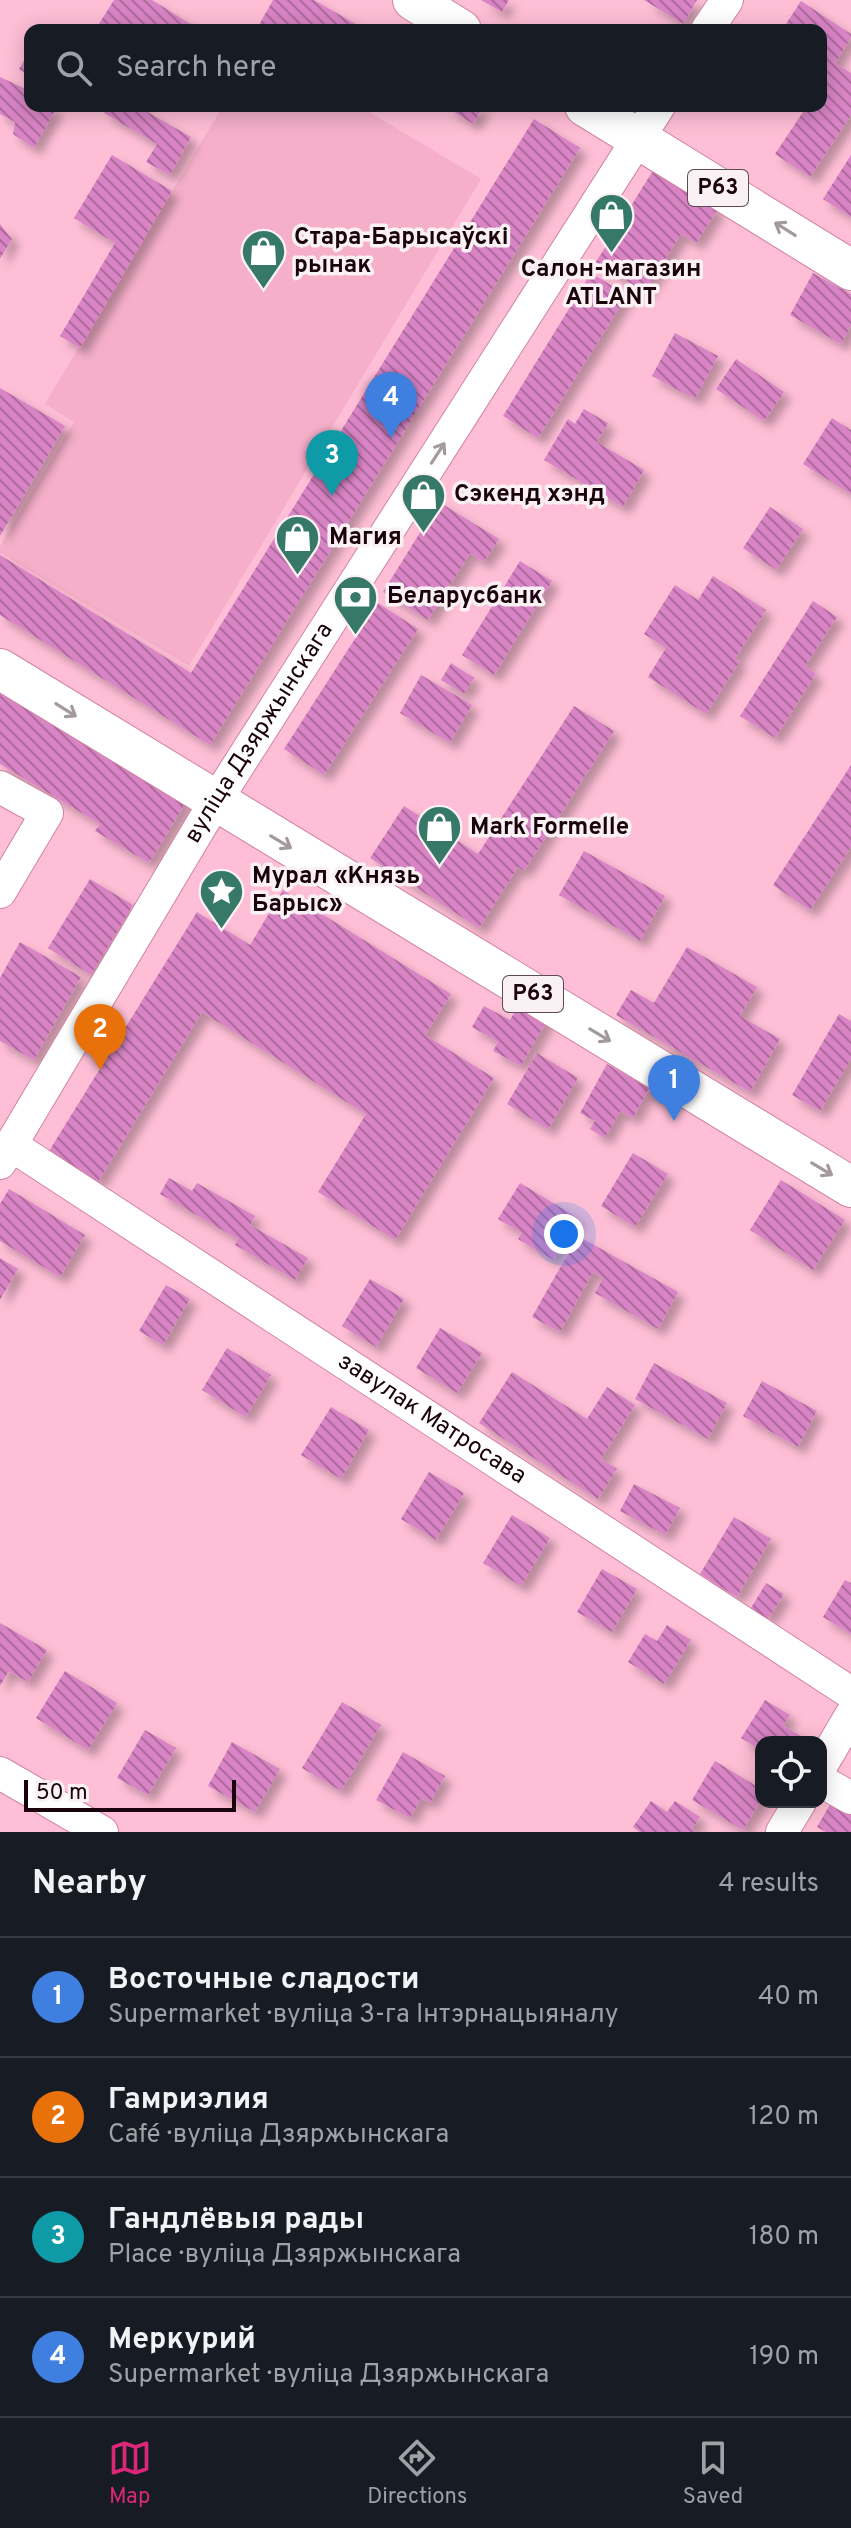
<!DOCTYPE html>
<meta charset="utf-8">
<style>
body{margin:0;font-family:Overpass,sans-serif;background:#242831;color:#f1f3f6}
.controls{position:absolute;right:24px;bottom:24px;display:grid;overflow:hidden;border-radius:16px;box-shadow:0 4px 20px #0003}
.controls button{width:72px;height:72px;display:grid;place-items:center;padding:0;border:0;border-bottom:2px solid #363941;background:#171b24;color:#f1f3f6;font:40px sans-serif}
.scale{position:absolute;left:24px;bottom:20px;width:212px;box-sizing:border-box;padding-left:8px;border:4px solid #1b030d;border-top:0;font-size:22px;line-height:28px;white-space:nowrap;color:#1b030d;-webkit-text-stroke:6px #faf1f4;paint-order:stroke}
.you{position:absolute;left:564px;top:1234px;width:28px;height:28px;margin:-20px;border:6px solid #fff;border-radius:50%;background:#1a73e8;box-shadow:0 0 0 12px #1a73e833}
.badge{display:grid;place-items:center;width:52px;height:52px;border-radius:50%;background:#db2777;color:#fff;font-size:26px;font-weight:700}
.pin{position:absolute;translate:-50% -66px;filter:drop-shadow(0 2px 4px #0008)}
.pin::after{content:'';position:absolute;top:42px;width:28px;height:24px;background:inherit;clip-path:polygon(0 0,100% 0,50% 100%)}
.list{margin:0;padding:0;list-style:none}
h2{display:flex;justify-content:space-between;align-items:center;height:104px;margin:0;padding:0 32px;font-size:34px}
h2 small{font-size:26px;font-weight:400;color:#9ea1a6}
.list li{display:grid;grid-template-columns:52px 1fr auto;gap:24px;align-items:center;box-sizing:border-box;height:120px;padding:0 32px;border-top:2px solid #363941}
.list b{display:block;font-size:30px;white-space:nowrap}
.list p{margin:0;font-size:26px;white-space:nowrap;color:#9ea1a6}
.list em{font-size:26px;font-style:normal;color:#9ea1a6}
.icon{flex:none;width:44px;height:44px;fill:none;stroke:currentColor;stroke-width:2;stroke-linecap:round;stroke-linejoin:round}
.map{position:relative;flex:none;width:851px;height:1832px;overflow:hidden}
.search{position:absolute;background:#171b24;box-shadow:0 4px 20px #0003;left:24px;right:24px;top:24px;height:88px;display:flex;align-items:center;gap:20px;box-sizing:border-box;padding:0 28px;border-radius:16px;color:#9ea1a6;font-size:30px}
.sheet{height:584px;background:#171b24}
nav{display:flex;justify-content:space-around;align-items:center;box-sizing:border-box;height:112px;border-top:2px solid #363941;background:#171b24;font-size:22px;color:#9ea1a6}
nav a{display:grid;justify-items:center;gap:4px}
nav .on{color:#db2777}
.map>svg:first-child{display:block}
</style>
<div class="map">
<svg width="851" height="1832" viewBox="0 0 851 1832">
<defs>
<pattern id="building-back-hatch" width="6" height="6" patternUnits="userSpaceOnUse" patternTransform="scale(2)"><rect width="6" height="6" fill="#d884c5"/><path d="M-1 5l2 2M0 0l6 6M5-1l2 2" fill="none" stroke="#ae6a9e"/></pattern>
<filter id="shadow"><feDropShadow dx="7" dy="7" stdDeviation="4" flood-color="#0004"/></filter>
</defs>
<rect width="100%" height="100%" fill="#febed5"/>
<path fill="#f5afc8" d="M223,106H359L481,179L189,666L0,553V546L74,422L45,404Z"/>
<path fill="url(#building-back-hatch)" filter="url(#shadow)" d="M114,0H152L200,30H95Z
M273,0H314L366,30H256Z
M481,0H509L502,12Z
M644,0H697L683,24Z
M801,1L851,34V38L835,63L851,73V115L810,177L775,154L807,106H821V30H782Z
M26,57L30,60V76L19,69Z
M0,77L30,91V106H52L56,109L34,148L13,134L15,122L0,114Z
M108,106H137L191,137L170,175L146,162L157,144L104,113Z
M445,106H484L473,124Z
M534,119L580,148L210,745L0,615V555L191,673Z
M112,155L172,191L80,348L60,336L115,243L74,218Z
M851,155V217L823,199Z
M654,169L718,209L696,243L681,234L645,292L596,262Z
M0,224L12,239L0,259Z
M591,273L627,295L538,438L503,416Z
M813,273L851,294V326L841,344L790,315Z
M675,333L718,356L695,399L652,376Z
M736,359L784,392L764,421L716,389Z
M0,388L65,426L0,536Z
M584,409L608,423L597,442L644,470L623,507L544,460L568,419L575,424Z
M832,418L851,430V494L803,464Z
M439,502L499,539L484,562L470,553L428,620L383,592Z
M770,507L803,529L776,570L743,548Z
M520,561L552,581L494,675L462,655Z
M713,576L766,610L735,659L740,661L706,714L648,677L666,648L644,634L675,585L698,600Z
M813,601L837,617L805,666L816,674L775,738L740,716Z
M378,603L418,629L324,775L284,749Z
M451,663L474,678L464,694L441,680Z
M421,675L472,705L450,743L400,713Z
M0,686L188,799L149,863L95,831L100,824L0,764Z
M574,706L614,731L524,871L518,867L479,928L370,858L404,806L478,854Z
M851,765V847L810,910L773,885Z
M584,851L665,896L640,941L559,895Z
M90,879L133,905L91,975L48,948Z
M283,890L451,994L425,1035L494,1078L395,1240L318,1192L366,1114L202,1012L98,1182L49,1151L197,912L250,945Z
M20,942L81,977L34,1060L0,1041V978Z
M687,947L757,987L740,1016L780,1039L750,1092L616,1015L631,990L654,1003Z
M521,1001L549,1017L521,1066L493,1051L498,1042L472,1027L484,1006L510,1020Z
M839,1014L851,1021V1059L820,1111L792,1095Z
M537,1053L578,1078L548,1129L507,1104Z
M607,1064L649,1088L633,1118L620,1111L605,1138L590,1129L595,1121L580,1113Z
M633,1153L668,1174L635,1227L601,1206Z
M169,1178L192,1191L197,1183L255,1216L250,1225L308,1258L295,1280L235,1245L238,1239L160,1194Z
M781,1180L845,1220L813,1270L750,1230Z
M520,1183L578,1218L553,1260L518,1239L522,1233L498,1219Z
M9,1189L85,1235L60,1277L0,1241V1204Z
M578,1236L678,1292L658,1329L595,1293L603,1278L593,1272L560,1332L532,1317Z
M0,1258L18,1269L0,1300Z
M370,1279L404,1299L376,1347L342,1326Z
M166,1285L190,1299L163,1345L139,1331Z
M440,1328L482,1353L457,1393L416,1368Z
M227,1348L271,1375L246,1417L202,1390Z
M654,1363L727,1403L708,1439L635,1399Z
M512,1372L587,1419L607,1387L635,1405L601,1459L617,1469L598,1499L479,1423Z
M762,1381L817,1411L798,1447L743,1416Z
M331,1407L369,1430L341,1479L301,1455Z
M429,1472L464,1493L436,1540L401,1519Z
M634,1484L680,1508L665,1535L620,1511Z
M512,1515L550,1538L521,1586L483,1563Z
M734,1517L771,1539L737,1597L700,1574Z
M602,1569L637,1589L612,1632L577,1612Z
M845,1580L851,1583V1634L823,1617Z
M766,1583L784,1594L768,1619L751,1608Z
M0,1623L47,1650L28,1682L9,1671L0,1686Z
M667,1625L691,1640L664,1684L628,1662L645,1634L657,1641Z
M65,1671L117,1703L88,1750L36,1718Z
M765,1700L790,1715L783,1725L800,1736L797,1742H761V1750L741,1738Z
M342,1702L381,1725L341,1791L302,1768Z
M145,1730L176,1748L148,1795L117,1778Z
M232,1742L280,1769L255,1812L208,1786Z
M403,1752L445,1776L430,1803L421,1798L410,1818L376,1800Z
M715,1761L761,1789V1800L743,1830L692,1800Z
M651,1801L667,1812L675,1801L700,1817L692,1829L697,1832H640L633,1827Z
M832,1801L851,1811V1832H826L817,1827Z"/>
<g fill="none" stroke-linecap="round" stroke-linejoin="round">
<defs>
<g id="minor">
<path d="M707,30L727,0"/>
<path d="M0,787L47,813L0,892"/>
<path id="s1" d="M11,1145L851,1693"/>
<path id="s2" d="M0,1163L215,802L659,106"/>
<path d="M821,1766L851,1715"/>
<path d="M0,1773L102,1832"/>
<path d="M821,1781L851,1798"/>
<path d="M782,1832L800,1802"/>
</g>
<path id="major" d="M413,0L461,30
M585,106L851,270
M0,669L851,1187"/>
</defs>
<use href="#minor" stroke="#cf84a1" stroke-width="34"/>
<use href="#major" stroke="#cf84a1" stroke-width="42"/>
<use href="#minor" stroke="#fff" stroke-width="32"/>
<use href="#major" stroke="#fff" stroke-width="40"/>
</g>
<defs><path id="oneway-shaft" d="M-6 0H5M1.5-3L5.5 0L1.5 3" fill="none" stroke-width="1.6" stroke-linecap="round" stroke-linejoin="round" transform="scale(2)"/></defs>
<g stroke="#a49a9e">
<use href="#oneway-shaft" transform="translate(785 229) rotate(-148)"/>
<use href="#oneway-shaft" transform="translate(438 453) rotate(-57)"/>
<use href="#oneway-shaft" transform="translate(66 710) rotate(32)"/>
<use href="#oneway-shaft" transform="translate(281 842) rotate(31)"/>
<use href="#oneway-shaft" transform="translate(600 1035) rotate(31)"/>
<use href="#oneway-shaft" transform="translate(822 1169) rotate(31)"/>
</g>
<defs>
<symbol id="shop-pin" viewBox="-11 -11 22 30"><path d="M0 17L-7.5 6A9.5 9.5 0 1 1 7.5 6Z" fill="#377969" stroke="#faf1f4"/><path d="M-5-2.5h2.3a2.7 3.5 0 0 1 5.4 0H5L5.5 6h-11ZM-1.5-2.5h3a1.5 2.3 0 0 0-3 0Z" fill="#fff"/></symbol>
<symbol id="bank-pin" viewBox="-11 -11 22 30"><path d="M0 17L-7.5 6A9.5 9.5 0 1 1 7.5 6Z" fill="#377969" stroke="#faf1f4"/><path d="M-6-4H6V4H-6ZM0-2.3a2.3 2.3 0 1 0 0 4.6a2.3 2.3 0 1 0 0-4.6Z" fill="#fff"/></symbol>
<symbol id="sight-pin" viewBox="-11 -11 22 30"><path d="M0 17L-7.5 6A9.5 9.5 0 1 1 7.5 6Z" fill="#377969" stroke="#faf1f4"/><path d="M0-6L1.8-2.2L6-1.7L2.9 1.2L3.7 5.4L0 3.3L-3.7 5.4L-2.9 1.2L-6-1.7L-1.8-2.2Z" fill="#fff"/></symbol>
</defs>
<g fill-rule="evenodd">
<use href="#shop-pin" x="586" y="190" width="51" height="69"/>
<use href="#shop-pin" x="238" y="226" width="51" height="69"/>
<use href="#shop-pin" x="398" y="470" width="51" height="69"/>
<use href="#shop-pin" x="272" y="512" width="51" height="69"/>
<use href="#bank-pin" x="330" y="572" width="51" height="69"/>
<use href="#shop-pin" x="414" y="802" width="51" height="69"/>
<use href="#sight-pin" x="196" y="866" width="51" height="69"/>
</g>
<g text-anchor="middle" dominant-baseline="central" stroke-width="7" stroke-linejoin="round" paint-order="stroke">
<g fill="#faf1f4" stroke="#5e4a52" stroke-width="2">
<rect x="688" y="170" width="60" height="36" rx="6"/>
<rect x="503" y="976" width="60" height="36" rx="6"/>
</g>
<g font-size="22" font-weight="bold" fill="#1b030d">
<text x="718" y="188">Р63</text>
<text x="533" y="994">Р63</text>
</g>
<g font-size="24" font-weight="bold" fill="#1b030d" stroke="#faf1f4" text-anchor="start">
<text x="294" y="238">Стара-Барысаўскі<tspan x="294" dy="28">рынак</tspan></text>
<text x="611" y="270" text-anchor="middle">Салон-магазин<tspan x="611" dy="28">ATLANT</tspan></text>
<text x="454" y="495">Сэкенд хэнд</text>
<text x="329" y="538">Магия</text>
<text x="387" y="597">Беларусбанк</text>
<text x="470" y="828">Mark Formelle</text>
<text x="252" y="877">Мурал «Князь<tspan x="252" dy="28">Барыс»</tspan></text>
</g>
<g font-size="24" fill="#1b030d" stroke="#faf1f4">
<text stroke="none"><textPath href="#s2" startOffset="502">вуліца Дзяржынскага</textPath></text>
<text stroke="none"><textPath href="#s1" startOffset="502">завулак Матросава</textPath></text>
</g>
</g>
</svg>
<div class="controls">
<button><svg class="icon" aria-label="locate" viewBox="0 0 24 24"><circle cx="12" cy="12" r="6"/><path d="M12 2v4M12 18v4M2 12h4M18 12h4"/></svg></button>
</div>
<div class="scale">50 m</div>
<div class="you"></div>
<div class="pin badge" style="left:674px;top:1121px;background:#3f7fe0">1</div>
<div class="pin badge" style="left:100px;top:1070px;background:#e8710a">2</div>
<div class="pin badge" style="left:332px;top:496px;background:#0f9aa8">3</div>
<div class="pin badge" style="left:391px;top:438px;background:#3f7fe0">4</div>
<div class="search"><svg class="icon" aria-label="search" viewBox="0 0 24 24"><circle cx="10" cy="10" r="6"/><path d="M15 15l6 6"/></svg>Search here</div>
</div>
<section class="sheet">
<h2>Nearby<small>4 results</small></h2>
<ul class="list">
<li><span class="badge" style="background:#3f7fe0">1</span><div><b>Восточные сладости</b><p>Supermarket · вуліца 3-га Інтэрнацыяналу</p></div><em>40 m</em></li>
<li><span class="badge" style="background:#e8710a">2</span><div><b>Гамриэлия</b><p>Café · вуліца Дзяржынскага</p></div><em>120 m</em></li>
<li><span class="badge" style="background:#0f9aa8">3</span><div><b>Гандлёвыя рады</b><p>Place · вуліца Дзяржынскага</p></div><em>180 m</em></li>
<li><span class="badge" style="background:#3f7fe0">4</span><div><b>Меркурий</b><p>Supermarket · вуліца Дзяржынскага</p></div><em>190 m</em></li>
</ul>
</section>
<nav>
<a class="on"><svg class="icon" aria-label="map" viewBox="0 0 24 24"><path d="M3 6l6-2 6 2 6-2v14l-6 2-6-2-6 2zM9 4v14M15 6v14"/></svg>Map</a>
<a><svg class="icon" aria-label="directions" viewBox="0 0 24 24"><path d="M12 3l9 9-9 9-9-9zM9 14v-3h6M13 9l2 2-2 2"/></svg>Directions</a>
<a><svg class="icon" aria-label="saved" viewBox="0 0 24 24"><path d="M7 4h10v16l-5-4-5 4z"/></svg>Saved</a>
</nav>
